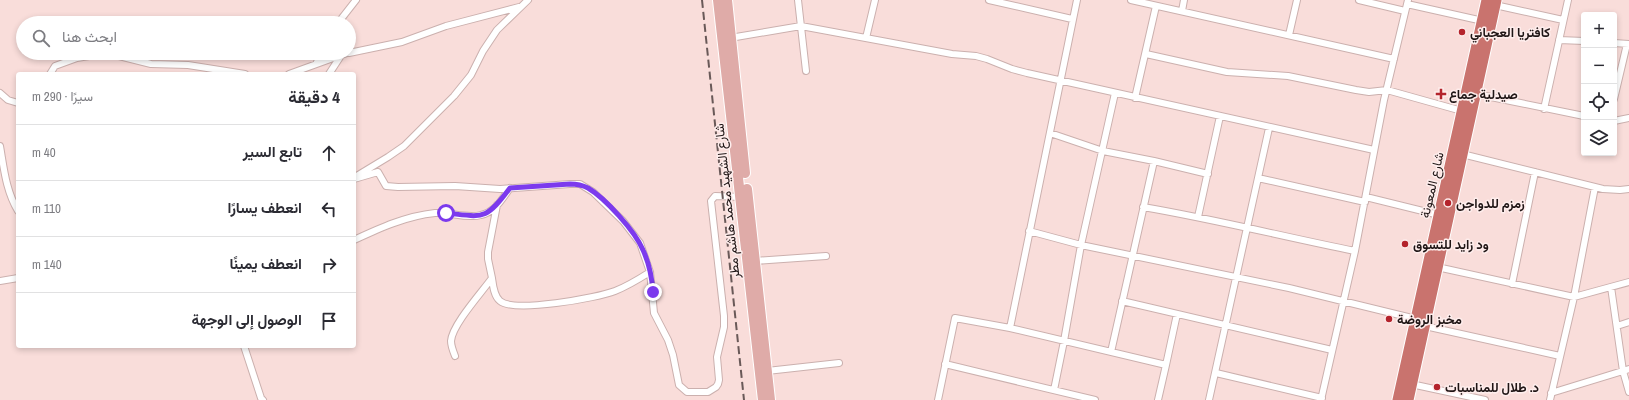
<!DOCTYPE html>
<html lang="ar">
<meta charset="utf-8">
<style>
body{margin:0;font-family:"Archivo Narrow",Vazirmatn,sans-serif;background:#f2f2f3;color:#2b2b33;direction:rtl}
.controls{position:absolute;right:12px;top:12px;display:grid;overflow:hidden;border-radius:4px;box-shadow:0 2px 6px #0003}
.controls button{width:36px;height:36px;display:grid;place-items:center;padding:0;border:0;border-bottom:1px solid #e1e1e2;background:#fff;color:#2b2b33;font:20px sans-serif}
.stop{position:absolute;width:12px;height:12px;margin:-9px;border:3px solid #7c3aed;border-radius:50%;background:#fff}
.stop.end{background:#7c3aed;border-color:#fff;box-shadow:0 1px 4px #0008}
.list{margin:0;padding:0;list-style:none}
h2{display:flex;justify-content:space-between;align-items:center;height:52px;margin:0;padding:0 16px;font-size:17px}
h2 small{font-size:13px;font-weight:400;color:#7c7c81}
.list li{display:grid;grid-template-columns:26px 1fr auto;gap:12px;align-items:center;box-sizing:border-box;height:56px;padding:0 16px;border-top:1px solid #e1e1e2}
.list b{display:block;font-size:15px;white-space:nowrap}
.list em{font-size:13px;font-style:normal;color:#7c7c81}
.icon{flex:none;width:22px;height:22px;fill:none;stroke:currentColor;stroke-width:2;stroke-linecap:round;stroke-linejoin:round}
.map{position:relative;flex:none;width:1629px;height:400px;overflow:hidden;direction:ltr}
.search{position:absolute;background:#fff;box-shadow:0 2px 6px #0003;left:16px;top:16px;width:340px;height:44px;display:flex;align-items:center;gap:10px;box-sizing:border-box;padding:0 14px;border-radius:22px;color:#7c7c81;font-size:15px}
.panel{position:absolute;background:#fff;box-shadow:0 2px 6px #0003;left:16px;top:72px;width:340px;height:276px;border-radius:4px;direction:rtl}
.map>svg:first-child{display:block}
</style>
<div class="map">
<svg width="1629" height="400" viewBox="0 0 1629 400">
<rect width="100%" height="100%" fill="#f9ddda"/>
<g fill="none" stroke-linecap="round" stroke-linejoin="round">
<defs>
<path id="street" d="M798,0L806,71
M989,0L1072,19
M1131,0L1394,59
M1359,0L1405,11
M1407,4L1483,21
M1495,5L1563,20
M1182,11L1184,0
M338,23L356,0
M1289,35L1297,0
M730,38L801,26L952,54L976,56L987,59L1012,69L1027,73L1374,150
M866,38L875,0
M1559,40L1584,41
M1614,43L1629,44
M349,53L402,42L446,26L519,7
M1146,54L1227,72L1288,76L1356,90L1369,92L1387,90L1462,111
M316,64L322,53
M50,74L55,66L77,58L107,53L151,64L188,65L245,74
M289,74L347,53
M329,74L342,54
M0,93L8,100L18,103
M1476,94L1584,116
M1135,98L1156,6
M1614,99L1627,44
M1544,109L1568,0
M1614,121L1629,118
M1050,133L1103,151L1154,161L1208,174
M0,146C4,169 6,191 18,211
M1462,154L1603,189L1620,190L1629,189
M355,177L388,157L404,146L454,96L471,75L483,51L497,30L528,0
M1258,178L1365,202
M354,179L378,172L386,186L398,187L455,186L500,189L570,184H580L593,192L623,221L640,243L650,272L654,313L668,340L673,355L679,385L687,392H708L716,387L718,384L719,380L717,357L724,327V316L711,201L715,196L741,197
M1366,197L1439,215
M1143,207C1214,219 1285,237 1355,251
M1198,217L1220,116
M1029,231L1081,245L1289,288L1416,319
M354,240C380,228 406,216 435,213C450,212 467,219 481,215C495,212 502,199 510,188
M755,261L826,256
M1437,267L1574,297L1629,282
M492,278C493,286 494,296 500,301C514,313 597,298 615,291C628,286 639,279 650,272
M0,281L18,278
M1512,284L1535,172
M1611,287L1623,371L1629,392
M1122,301L1332,350
M1425,326L1560,356
M1617,326L1629,322
M1010,328L1077,0
M244,346L261,398L263,400
M1111,352L1154,161
M455,356C453,351 451,346 451,341C452,325 482,292 492,278L488,259V252L497,205
M945,364L1095,400
M1166,365L1177,314
M767,371L839,363
M1216,373L1322,398
M1411,384L1485,400
M1054,390L1064,341L1081,245L1115,93
M1551,393L1629,369
M938,400L955,318L1010,328L1166,365L1158,400
M1209,400L1269,128
M1321,400L1355,251L1384,100L1408,0
M1550,400L1574,297L1595,187"/>
<path id="primary" d="M718,0L763,400
M727,0L745,173
M747,189L770,400"/>
<path id="highway" d="M1398,400L1487,0
M1408,400L1496,0"/>
</defs>
<use href="#street" stroke="#cbb0ae" stroke-width="8"/>
<use href="#primary" stroke="#fff" stroke-width="12"/>
<use href="#highway" stroke="#fff" stroke-width="13"/>
<use href="#street" stroke="#fff" stroke-width="6"/>
<use href="#primary" stroke="#dfaba8" stroke-width="10"/>
<use href="#highway" stroke="#c9736e" stroke-width="11"/>
<path stroke="#695958" stroke-width="2" stroke-dasharray="8 4" stroke-linecap="butt" d="M702,0L744,400"/>
</g>
<g fill="none" stroke-linecap="round" stroke-linejoin="round">
<path stroke="#7c3aed" stroke-width="5" d="M446,213C484,217 485,221 510,188L570,184C577,184 582,185 588,188C605,198 635,231 643,250C649,263 652,278 653,292"/>
</g>
<g fill="#b4232c" stroke="#feedec" stroke-width="1.5">
<circle cx="1462" cy="32" r="4"/>
<path d="M1439 88h4v4h4v4h-4v4h-4v-4h-4v-4h4z"/>
<circle cx="1448" cy="203" r="4"/>
<circle cx="1405" cy="244" r="4"/>
<circle cx="1389" cy="319" r="4"/>
<circle cx="1437" cy="387" r="4"/>
</g>
<g text-anchor="middle" dominant-baseline="central" stroke-width="3" stroke-linejoin="round" paint-order="stroke">
<g font-size="13" font-weight="bold" fill="#1f1515" stroke="#feedec" text-anchor="start">
<text x="1470" y="32">كافتريا العجباني</text>
<text x="1449" y="94">صيدلية جماع</text>
<text x="1456" y="203">زمزم للدواجن</text>
<text x="1413" y="244">ود زايد للتسوق</text>
<text x="1397" y="319">مخبز الروضة</text>
<text x="1445" y="387">د. طلال للمناسبات</text>
</g>
<g font-size="13" fill="#1f1515" stroke="#feedec">
<text transform="translate(1432 185) rotate(-77)">شارع المعونة</text>
<text transform="translate(727 201) rotate(-96)">شارع الشهيد محمد هاشم مطر</text>
</g>
</g>
</svg>
<div class="controls">
<button>+</button>
<button>−</button>
<button><svg class="icon" aria-label="locate" viewBox="0 0 24 24"><circle cx="12" cy="12" r="6"/><path d="M12 2v4M12 18v4M2 12h4M18 12h4"/></svg></button>
<button><svg class="icon" aria-label="layers" viewBox="0 0 24 24"><path d="M12 4l9 5-9 5-9-5zM3 14l9 5 9-5"/></svg></button>
</div>
<div class="stop" style="left:446px;top:213px"></div>
<div class="stop end" style="left:653px;top:292px"></div>
<div class="search"><svg class="icon" aria-label="search" viewBox="0 0 24 24"><circle cx="10" cy="10" r="6"/><path d="M15 15l6 6"/></svg>ابحث هنا</div>
<section class="panel">
<h2>4 دقيقة<small>سيرًا · 290 m</small></h2>
<ul class="list">
<li><svg class="icon" aria-label="ahead" viewBox="0 0 24 24"><path d="M12 20V5M6 11l6-6 6 6"/></svg><div><b>تابع السير</b></div><em>40 m</em></li>
<li><svg class="icon" aria-label="left" viewBox="0 0 24 24"><path d="M17 20v-9H6M10 6l-5 5 5 5"/></svg><div><b>انعطف يسارًا</b></div><em>110 m</em></li>
<li><svg class="icon" aria-label="right" viewBox="0 0 24 24"><path d="M7 20v-9h11M14 6l5 5-5 5"/></svg><div><b>انعطف يمينًا</b></div><em>140 m</em></li>
<li><svg class="icon" aria-label="arrive" viewBox="0 0 24 24"><path d="M6 21V4h12l-3 4 3 4H6"/></svg><div><b>الوصول إلى الوجهة</b></div></li>
</ul>
</section>
</div>
